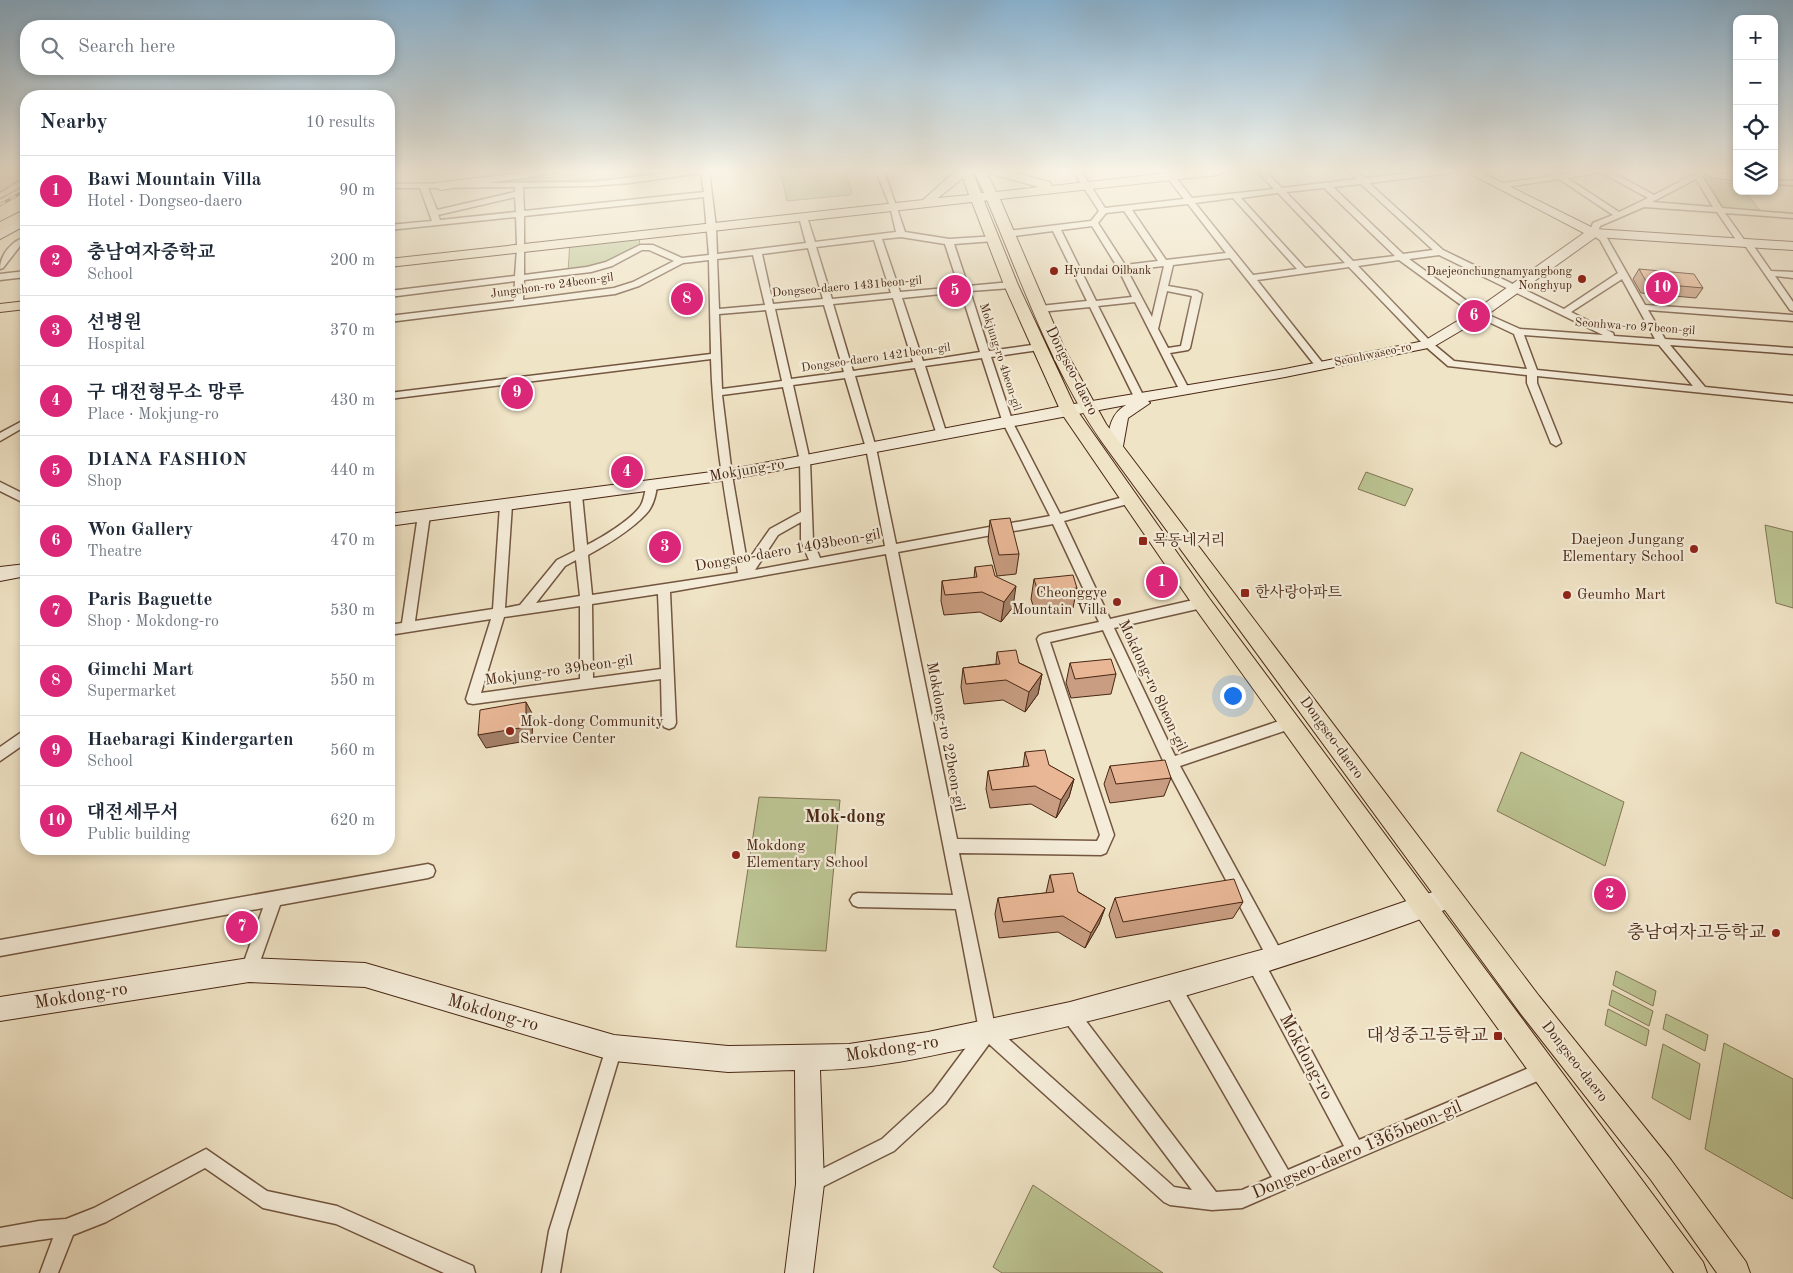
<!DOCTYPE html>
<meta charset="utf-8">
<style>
body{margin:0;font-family:"Old Standard TT","Noto Serif KR",serif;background:#f2f2f3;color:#1f2937}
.controls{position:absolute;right:15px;top:15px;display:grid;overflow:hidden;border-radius:10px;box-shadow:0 2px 8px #0003}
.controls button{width:45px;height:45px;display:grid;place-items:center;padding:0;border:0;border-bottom:1px solid #e0e1e3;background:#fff;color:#1f2937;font:25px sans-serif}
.you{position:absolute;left:1232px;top:695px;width:18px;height:18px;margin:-12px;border:4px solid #fff;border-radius:50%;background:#1a73e8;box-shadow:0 0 0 8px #1a73e833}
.badge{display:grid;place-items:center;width:32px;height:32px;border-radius:50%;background:#db2777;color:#fff;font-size:16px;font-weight:700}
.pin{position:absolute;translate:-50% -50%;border:2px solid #fff;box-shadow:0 1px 5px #0006}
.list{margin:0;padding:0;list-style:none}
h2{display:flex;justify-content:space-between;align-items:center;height:65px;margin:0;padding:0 20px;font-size:21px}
h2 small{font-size:16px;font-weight:400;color:#747a83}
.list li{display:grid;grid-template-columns:32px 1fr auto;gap:15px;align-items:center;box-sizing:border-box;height:70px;padding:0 20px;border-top:1px solid #e0e1e3}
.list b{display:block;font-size:19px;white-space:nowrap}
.list p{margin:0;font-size:16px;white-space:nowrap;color:#747a83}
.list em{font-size:16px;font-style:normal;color:#747a83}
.icon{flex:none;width:28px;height:28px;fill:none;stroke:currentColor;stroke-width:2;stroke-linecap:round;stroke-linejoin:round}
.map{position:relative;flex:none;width:1793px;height:1273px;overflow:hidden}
.search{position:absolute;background:#fff;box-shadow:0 2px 8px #0003;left:20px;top:20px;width:375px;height:55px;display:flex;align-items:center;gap:12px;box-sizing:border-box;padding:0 18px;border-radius:20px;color:#747a83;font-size:19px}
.panel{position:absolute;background:#fff;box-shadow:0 2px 8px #0003;left:20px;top:90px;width:375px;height:765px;border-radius:20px}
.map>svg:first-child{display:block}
</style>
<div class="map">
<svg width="1793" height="1273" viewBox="0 0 1793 1273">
<rect width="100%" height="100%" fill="#f0e4c6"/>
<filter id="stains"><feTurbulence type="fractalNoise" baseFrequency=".004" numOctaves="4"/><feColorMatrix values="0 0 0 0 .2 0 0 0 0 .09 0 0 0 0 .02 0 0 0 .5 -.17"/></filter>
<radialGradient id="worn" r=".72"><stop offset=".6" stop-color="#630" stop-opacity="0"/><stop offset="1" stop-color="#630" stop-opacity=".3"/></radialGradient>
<path fill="#bcc493" stroke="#827654" d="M605,171H684L622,179L505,182Z
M780,171H845L852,193L849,195L787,201Z
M1703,178L1737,185V191H1745L1760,211L1724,208Z
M639,234L640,248L609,264L568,272L570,241Z
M1366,472L1413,489L1405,506L1358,489Z
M1765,525L1793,532V608L1776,603Z
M1521,752L1624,802L1605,866L1497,811Z
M759,797L840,800L826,951L736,947Z
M1616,971L1656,991L1653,1006L1613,985Z
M1612,990L1653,1011L1649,1026L1609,1005Z
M1608,1009L1649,1030L1646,1046L1605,1025Z
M1666,1014L1708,1035L1705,1051L1663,1029Z
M1724,1043L1793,1079V1199L1705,1149Z
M1663,1044L1700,1064L1690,1120L1652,1098Z
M1033,1185L1163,1273H1002L993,1267Z"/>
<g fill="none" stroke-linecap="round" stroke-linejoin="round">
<defs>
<path id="street" d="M688,171H709L716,227L717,254L806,243L799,217L803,215L807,217L815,242L896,232L890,206L876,171H884L905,232L949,239L997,236L998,238L994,241L954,244L968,286L1011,282L1015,285L1011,288L970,291L989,351L1039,344L1044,347L1039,350L991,357L1013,423L1060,514L1131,495L1137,499L1135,502L1064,521L1110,619L1202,598L1206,600L1208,603L1206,606L1202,608L1114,628L1175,756L1291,717L1296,719L1298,723L1296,727L1180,766L1282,953L1284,958L1282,963L1276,966L1270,963L1166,767L1103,630L1050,642L1114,835L1106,853L1101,855L959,853L995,1027L1174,1187L1192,1190L1064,1020L1062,1014L1064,1008L1070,1006L1076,1008L1216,1192L1242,1190L1272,1177L1166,993L1164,987L1166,981L1172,979L1178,981L1288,1170L1344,1146L1250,970L1248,964L1250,958L1256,956L1262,958L1359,1140L1543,1062L1549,1064L1551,1070L1549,1076L1242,1208L1212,1210L1170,1205L1164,1202L989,1044L945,1104L894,1151L810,1193L804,1190L801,1184L804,1178L882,1139L933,1092L979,1030L956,909L858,907L853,905L850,900L853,895L858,893L953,895L886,554L670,592L676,723L674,727L669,729L664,727L662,723L661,679L473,704L468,703L466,699L491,619L389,635V625L402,623L418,515L424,511L430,515L415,621L493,609L500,505L506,501L512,505L505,608L520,605L557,560L575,551L570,495L576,491L582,495L587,545C601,538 629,521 639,508C645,501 644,491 648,482L652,481L657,485C656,495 653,507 646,514C630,531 608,544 588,555L592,595L738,573C726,502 713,431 711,359L389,399V393L711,354L709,260L683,263L639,286L615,294L389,322V316L514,301L515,281L389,297V291L515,276L517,249L519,247L517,245L516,217L389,230V225L432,221L420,188H389V184L591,182ZM701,173L704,192L524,211L523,187L591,186L630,183ZM515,187V192L437,210L428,188ZM515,197L516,212L440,220L438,215ZM704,197L709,255L682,258L653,245H640L606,262L587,267L524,275V216ZM901,237L945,244L959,287L900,292L882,239ZM874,240L891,293L832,299L816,247ZM808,248L823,299L773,304L762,254ZM642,250H649L674,261L633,282L614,288L523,300L524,280L591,272L612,266ZM753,255L765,305L719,309L717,259ZM961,292L980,352L923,361L902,298ZM893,298L913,362L853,371L833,304ZM824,305L844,372L791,379L775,309ZM766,310L782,381L722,389L719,314ZM982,358L1003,423L1050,516L896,544L876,448L855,376L915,368L937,435L942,438L947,435L925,366ZM845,378L866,448L885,546L820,558L813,541L810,461L793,385ZM783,387L800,461L801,512L770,529L747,562L732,475L722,395ZM801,522V541L809,560L755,570L778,535ZM1053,524L1099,622L1043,634L1039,636L1037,639L1100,835L1097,841L957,839L898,552ZM576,560L580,596L536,603L565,566ZM658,594L661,669L593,678L592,604ZM580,606V679L481,693L504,617Z
M1073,171H1081L1105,208L1184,199L1166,176L1170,174H1173L1192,198L1274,189L1257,171H1265L1282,188L1357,179L1348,171H1356L1365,178L1433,171H1454L1450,173L1369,183L1443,250L1564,309L1618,273L1600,240L1589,233L1593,223L1613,215L1559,179L1500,188L1496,186L1497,184L1553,176V172L1562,174L1585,171H1610L1654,195L1700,171H1713L1737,177V181L1712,177L1706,173L1702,176L1722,208L1793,214V218L1725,213L1745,241H1750L1771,271L1793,272V278L1775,276L1793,302V311L1790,310L1744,244H1739L1717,212L1644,207L1600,226L1598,232L1607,238L1645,305L1793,315V321L1648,310L1665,339L1793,348V354L1670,345L1705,387L1793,396V402L1537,376V383L1561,443L1556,446L1551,443L1527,383V375L1448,366L1425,346L1349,267L1257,280L1325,366L1320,369L1317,368L1230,258L1173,265L1168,286L1197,291L1202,294L1190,348L1188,350L1170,353L1190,391L1189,393H1181L1180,391L1135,302L1098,306L1145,399L1144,401H1136L1090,307L1040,312L1035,309L1040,306L1087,301L1053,231L1007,237L1003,234L1007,231L1091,221L1099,211ZM1602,172V173L1648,198L1619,212L1567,178ZM1696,179L1713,207L1652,202ZM1361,184L1433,250L1403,254L1333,187ZM1324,188L1395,256L1353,261L1286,192ZM1278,193L1345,263L1305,268L1241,198ZM1233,198L1297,269L1253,275L1195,203ZM1188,204L1226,253L1166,260L1132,210ZM1124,211L1158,261L1125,265L1098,223L1106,213ZM1092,226L1118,268L1132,297L1096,301L1061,230ZM1439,255L1603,335L1520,329L1482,312L1409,259ZM1399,260L1476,316L1514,334L1527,369L1454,361L1431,342L1358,266ZM1164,266L1152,317L1127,270ZM1622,279L1655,339L1614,336L1613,333L1571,312ZM1167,291L1192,296L1181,346L1168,348L1158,329ZM1524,335L1659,345L1693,386L1537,370Z
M23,179H26V184L0,198V193Z
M1774,180L1793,181V185L1774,184Z
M26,237V242L20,246L3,268L0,269C0,254 13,240 26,237Z
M26,271V277L0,280V274Z
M26,419V426L0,441V433Z
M0,482L26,495V504L0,491Z
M26,729V743L0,761V747Z
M428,864L433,866L435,871L433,876L428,878L280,905L257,970L255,976L249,978L243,976L241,970L263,908L0,956V940Z
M614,1040L620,1042L622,1048L567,1231L560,1273H542L549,1231L606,1048L608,1042Z
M206,1149L267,1191L337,1206L473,1266L475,1273H444L336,1224L263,1208L205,1168L106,1222L73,1235L58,1273H40L53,1238L0,1246V1228L39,1221L66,1219L94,1208Z"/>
<path id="secondary" d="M536,171H560L558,173L440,190L434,186L436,183Z
M1465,171H1479L1595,229L1793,242V250L1596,237L1484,317L1433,347L1285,377L1148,401L1150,403L1128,418L1123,446L1121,450L1115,451L1109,450L1107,446C1109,429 1110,414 1126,405L727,480L389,526V514L727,470L1068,405L1285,369L1424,341L1474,311L1584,233Z
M26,216V225L0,239V230Z
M26,564V576L0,581V567Z
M1450,886L1458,889L1461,897L1458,905C1310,962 1157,1008 1002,1041C942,1053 881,1069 820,1070L824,1184L813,1273H785L796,1184L795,1070L728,1072L614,1061L365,987L249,982L0,1021V997L249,958L365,963L614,1035L728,1046L849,1044L928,1032L1070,1002L1276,946Z"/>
<path id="primary" d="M955,171H972L981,193H984L974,171H986L996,192L1039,187L990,174L988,171H1007L1050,182L1052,186L1188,171H1224L1222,174L1218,175L1000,199L1064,348L1106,424L1539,996L1671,1160L1746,1262L1750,1273H1717L1651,1180L1521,1014L1102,442C1051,368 1022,282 987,200L984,201L1018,285L1076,409L1209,598L1703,1262L1707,1273H1674L1195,608L1062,414L1004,285L972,202L389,267V259L923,200ZM963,178L969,195L938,198Z
M26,209V218L0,231V222Z
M26,301V309L0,312V304Z"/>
</defs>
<use href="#street" stroke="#735640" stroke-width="3"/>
<use href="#secondary" stroke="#492714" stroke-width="2"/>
<use href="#primary" stroke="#492714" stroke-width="2"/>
<use href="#street" fill="#f5edda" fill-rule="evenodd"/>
<use href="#secondary" fill="#f5edda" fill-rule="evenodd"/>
<use href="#primary" fill="#f0e4c6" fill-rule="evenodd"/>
<defs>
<path id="rail" d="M0,205L26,190"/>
</defs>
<use href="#rail" stroke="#492714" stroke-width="3"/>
<use href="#rail" stroke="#f5edda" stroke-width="2" stroke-dasharray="6" stroke-linecap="butt"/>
</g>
<path fill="#c89d81" stroke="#492714" d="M1639,269L1703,288L1696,298L1641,293L1633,279Z
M990,520L1019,554L1016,574L997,576L988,541Z
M975,567L995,576L1013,607L1001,622L980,612L944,615L941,601L942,581L974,578Z
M1034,579L1077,588L1073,608L1035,612L1031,599Z
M997,652L1042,674L1038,694L1025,712L1003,700L964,704L961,687L963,668L996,664Z
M1070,663L1116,674L1111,694L1071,698L1066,683Z
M1025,752L1074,779L1069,797L1056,818L1031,804L990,808L986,789L988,771L1023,767Z
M1110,766L1171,778L1164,796L1110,803L1104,784Z
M1050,875L1105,908L1099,924L1085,948L1058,932L999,938L995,914L998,898L1046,893Z
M1115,898L1243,902L1233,918L1116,938L1109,915Z"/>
<path fill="#a38069" stroke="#492714" d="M1016,586L1013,607L1001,622L1004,602Z
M1042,674L1038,694L1025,712L1029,692Z
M526,702L533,715L532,740L486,748L478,735Z
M1074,779L1069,797L1056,818L1061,800Z
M1105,908L1099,924L1085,948L1091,933Z"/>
<path fill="#e9b796" stroke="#492714" d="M1639,269L1694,274L1703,288L1647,283Z
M1010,518L1019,554L999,555L990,520Z
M992,565L995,576L1016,586L1004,602L982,592L945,595L942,581L977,577L975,567Z
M1073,575L1077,588L1038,592L1034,579Z
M1016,650L1019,663L1042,674L1029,692L1006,680L966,684L963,668L1000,664L997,652Z
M1111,659L1116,674L1075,679L1070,663Z
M526,702V727L478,735L480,710Z
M1045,750L1049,765L1074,779L1061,800L1035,786L992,790L988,771L1029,766L1025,752Z
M1165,760L1171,778L1116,784L1110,766Z
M1073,873L1078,892L1105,908L1091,933L1063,916L1003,922L998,898L1054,892L1050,875Z
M1234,879L1243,902L1123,922L1115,898Z"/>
<linearGradient id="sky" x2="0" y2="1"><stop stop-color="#8ab7d8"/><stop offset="0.49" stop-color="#f8f3e5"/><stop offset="1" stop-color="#f8f3e5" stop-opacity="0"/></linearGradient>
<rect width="1793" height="349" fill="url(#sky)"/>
<g fill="#8f2418" stroke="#f5edda" stroke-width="2">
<circle cx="1054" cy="271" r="5"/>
<circle cx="1582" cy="279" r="5"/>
<rect x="1138" y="536" width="10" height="10" rx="2.5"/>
<circle cx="1694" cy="549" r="5"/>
<rect x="1240" y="588" width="10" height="10" rx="2.5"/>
<circle cx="1567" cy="595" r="5"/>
<circle cx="1117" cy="602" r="5"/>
<circle cx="510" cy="731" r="5"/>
<circle cx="736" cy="855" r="5"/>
<circle cx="1776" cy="933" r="5"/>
<rect x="1493" y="1031" width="10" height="10" rx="2.5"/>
</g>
<g text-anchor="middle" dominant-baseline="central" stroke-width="4.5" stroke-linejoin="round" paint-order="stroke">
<g font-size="12" fill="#492714" stroke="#f5edda" text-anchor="start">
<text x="1064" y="271">Hyundai Oilbank</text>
<text x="1572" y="272" text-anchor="end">Daejeonchungnamyangbong<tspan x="1572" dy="14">Nonghyup</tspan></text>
</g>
<g font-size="12" fill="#492714" stroke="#f5edda">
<text transform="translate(552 286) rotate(-8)">Jungchon-ro 24beon-gil</text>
<text transform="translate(847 287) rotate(-5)">Dongseo-daero 1431beon-gil</text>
<text transform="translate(1635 327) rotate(4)">Seonhwa-ro 97beon-gil</text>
<text transform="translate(1373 355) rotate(-12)">Seonhwaseo-ro</text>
<text transform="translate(1000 357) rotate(72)">Mokjung-ro 4beon-gil</text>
<text transform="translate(876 358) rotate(-8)">Dongseo-daero 1421beon-gil</text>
</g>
<g font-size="15" fill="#492714" stroke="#f5edda">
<text transform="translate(1071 371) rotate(63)">Dongseo-daero</text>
<text transform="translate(747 471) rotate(-10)">Mokjung-ro</text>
<text transform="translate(788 551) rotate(-10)">Dongseo-daero 1403beon-gil</text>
<text transform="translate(559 671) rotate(-8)">Mokjung-ro 39beon-gil</text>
<text transform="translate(1152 686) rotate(65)">Mokdong-ro 8beon-gil</text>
<text transform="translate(945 737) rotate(79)">Mokdong-ro 22beon-gil</text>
<text transform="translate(1331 738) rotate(54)">Dongseo-daero</text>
<text transform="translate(1574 1062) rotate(52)">Dongseo-daero</text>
</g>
<g font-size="15" fill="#492714" stroke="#f5edda" text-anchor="start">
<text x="1684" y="540" text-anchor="end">Daejeon Jungang<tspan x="1684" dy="17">Elementary School</tspan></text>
<text x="1153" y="541">목동네거리</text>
<text x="1107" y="593" text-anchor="end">Cheonggye<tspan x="1107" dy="17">Mountain Villa</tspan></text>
<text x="1255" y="593">한사랑아파트</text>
<text x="1577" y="595">Geumho Mart</text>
<text x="520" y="722">Mok-dong Community<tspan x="520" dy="17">Service Center</tspan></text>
<text x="746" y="846">Mokdong<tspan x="746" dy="17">Elementary School</tspan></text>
</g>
<g font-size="18" font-weight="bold" fill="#492714" stroke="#f5edda">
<text x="845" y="817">Mok-dong</text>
</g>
<g font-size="18" fill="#492714" stroke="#f5edda" text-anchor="end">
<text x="1766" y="933">충남여자고등학교</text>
<text x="1488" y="1036">대성중고등학교</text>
</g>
<g font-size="18" fill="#492714" stroke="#f5edda">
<text transform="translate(81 996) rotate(-9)">Mokdong-ro</text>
<text transform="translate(493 1013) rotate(16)">Mokdong-ro</text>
<text transform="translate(892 1049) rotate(-9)">Mokdong-ro</text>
<text transform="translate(1306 1057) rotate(62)">Mokdong-ro</text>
<text transform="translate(1357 1150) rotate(-23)">Dongseo-daero 1365beon-gil</text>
</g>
</g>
<rect width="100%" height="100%" filter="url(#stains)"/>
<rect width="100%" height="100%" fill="url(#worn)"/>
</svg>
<div class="controls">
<button>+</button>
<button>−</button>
<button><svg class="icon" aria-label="locate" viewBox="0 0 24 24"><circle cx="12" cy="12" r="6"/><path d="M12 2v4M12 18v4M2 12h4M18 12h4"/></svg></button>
<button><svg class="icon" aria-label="layers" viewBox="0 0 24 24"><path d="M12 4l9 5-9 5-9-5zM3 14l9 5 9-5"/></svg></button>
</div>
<div class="you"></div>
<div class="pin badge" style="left:1162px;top:582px">1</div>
<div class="pin badge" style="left:1610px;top:894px">2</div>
<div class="pin badge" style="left:665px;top:547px">3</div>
<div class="pin badge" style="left:627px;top:472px">4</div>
<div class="pin badge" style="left:955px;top:291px">5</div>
<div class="pin badge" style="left:1474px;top:316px">6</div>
<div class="pin badge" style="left:242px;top:927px">7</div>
<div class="pin badge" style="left:687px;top:299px">8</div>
<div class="pin badge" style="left:517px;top:393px">9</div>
<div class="pin badge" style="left:1662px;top:288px">10</div>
<div class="search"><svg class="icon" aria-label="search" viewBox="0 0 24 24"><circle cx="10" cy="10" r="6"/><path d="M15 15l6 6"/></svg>Search here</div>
<section class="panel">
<h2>Nearby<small>10 results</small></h2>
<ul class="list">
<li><span class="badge">1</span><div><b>Bawi Mountain Villa</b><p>Hotel · Dongseo-daero</p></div><em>90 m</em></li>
<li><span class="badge">2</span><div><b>충남여자중학교</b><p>School</p></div><em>200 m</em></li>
<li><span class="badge">3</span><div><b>선병원</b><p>Hospital</p></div><em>370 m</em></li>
<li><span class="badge">4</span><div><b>구 대전형무소 망루</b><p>Place · Mokjung-ro</p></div><em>430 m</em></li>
<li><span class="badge">5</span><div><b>DIANA FASHION</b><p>Shop</p></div><em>440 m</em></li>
<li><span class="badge">6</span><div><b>Won Gallery</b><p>Theatre</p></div><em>470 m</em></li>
<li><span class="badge">7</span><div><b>Paris Baguette</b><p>Shop · Mokdong-ro</p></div><em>530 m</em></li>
<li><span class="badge">8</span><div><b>Gimchi Mart</b><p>Supermarket</p></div><em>550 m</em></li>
<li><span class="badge">9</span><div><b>Haebaragi Kindergarten</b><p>School</p></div><em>560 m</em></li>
<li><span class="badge">10</span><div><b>대전세무서</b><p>Public building</p></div><em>620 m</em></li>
</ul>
</section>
</div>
